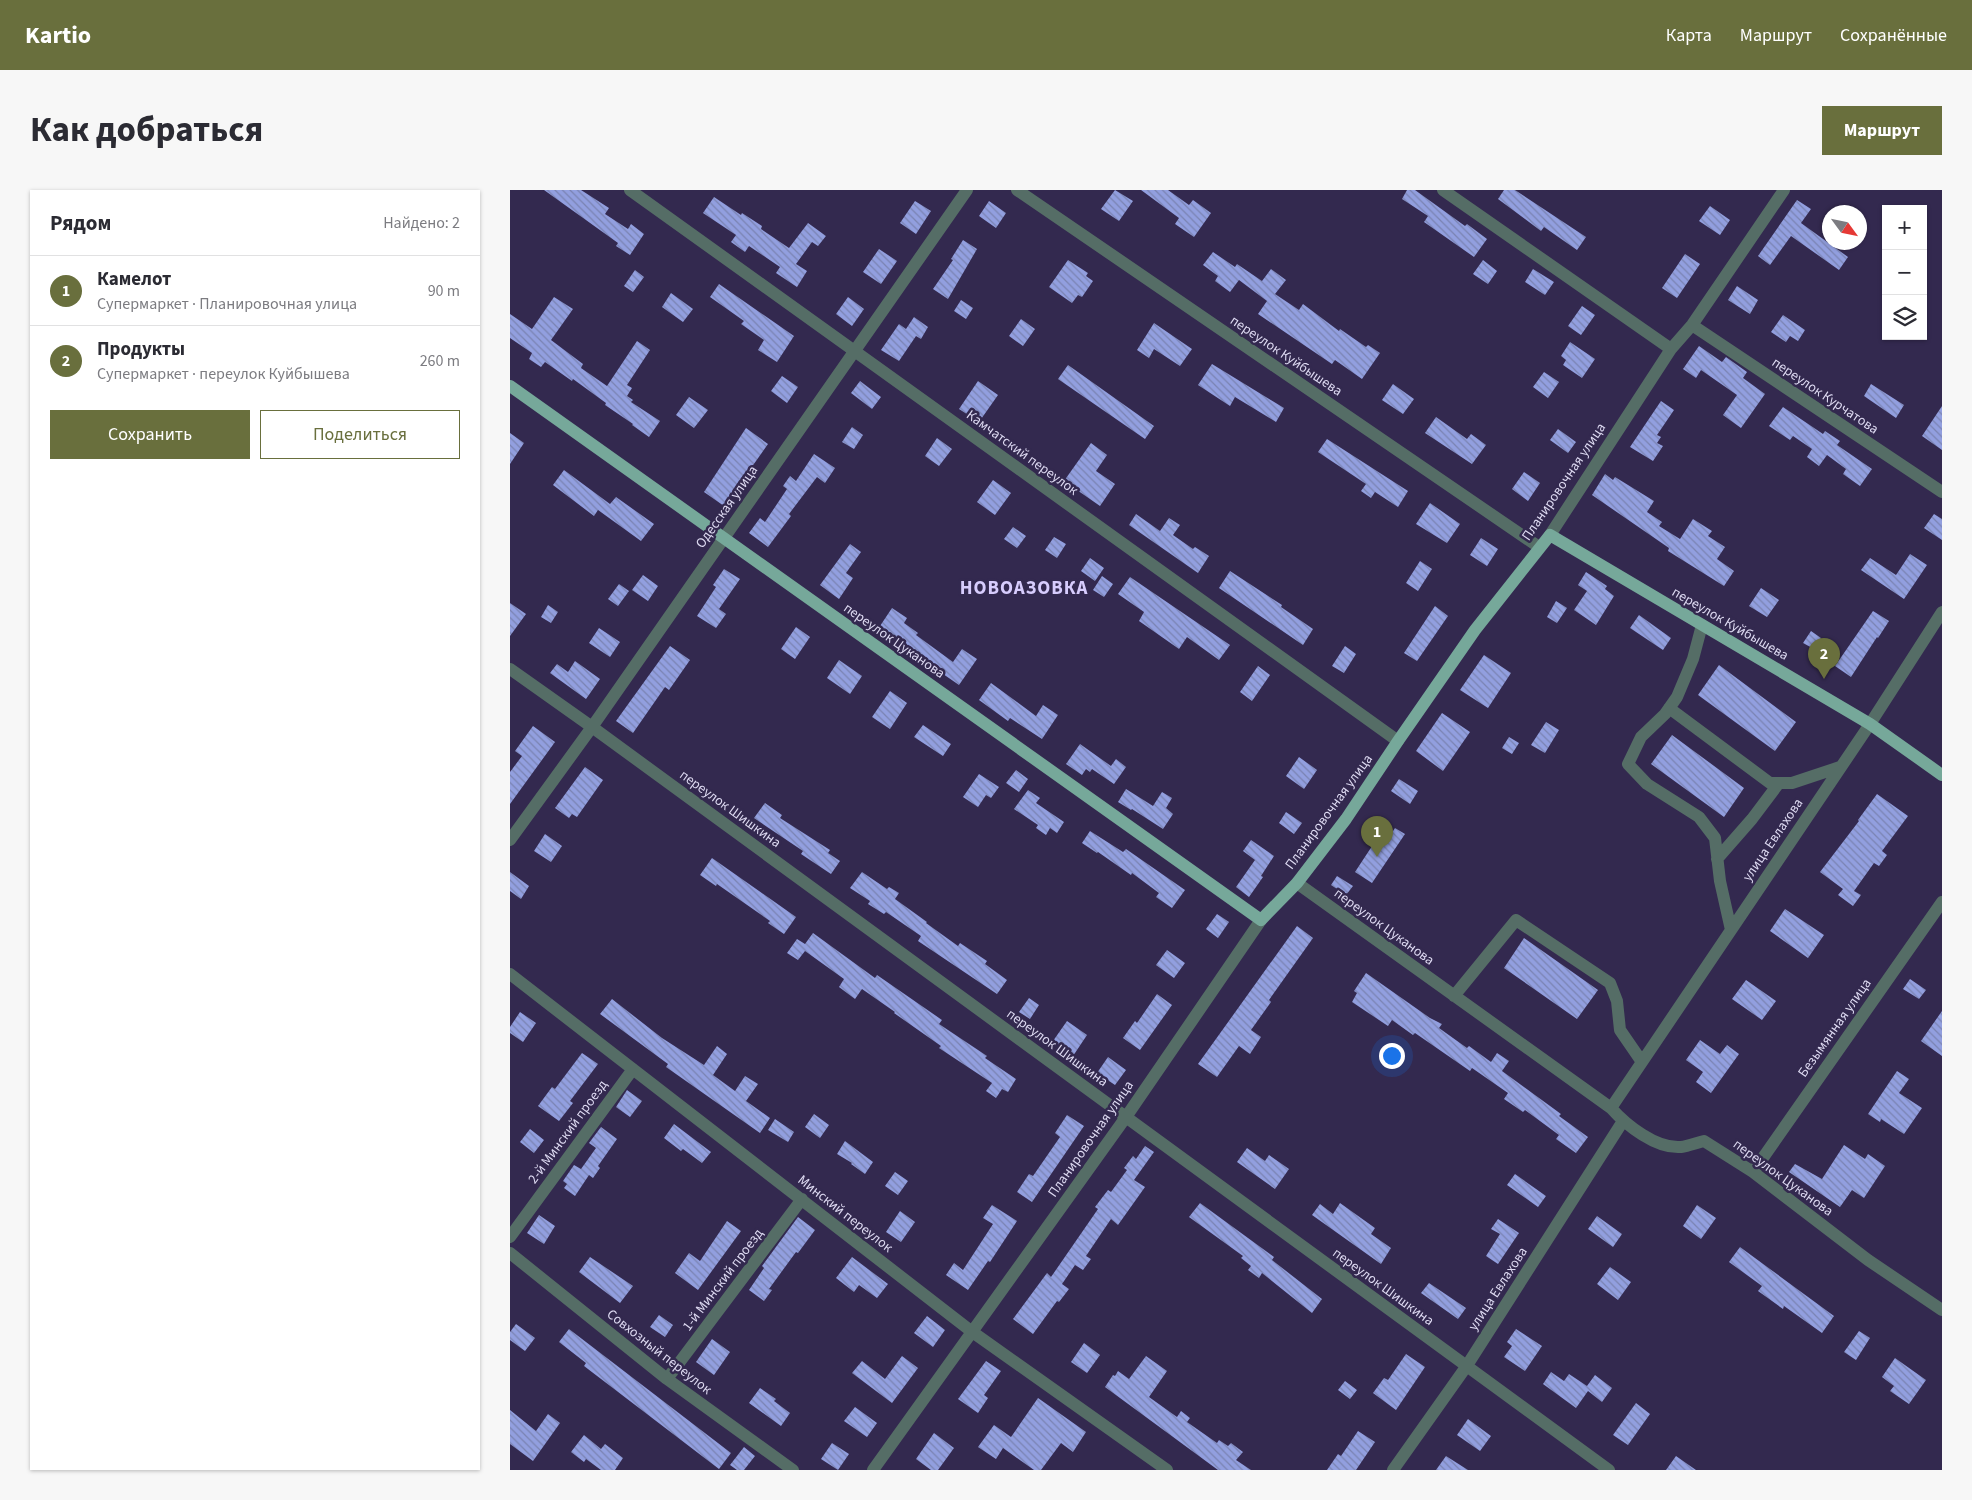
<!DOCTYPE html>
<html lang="ru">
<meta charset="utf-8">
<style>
body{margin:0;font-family:"Source Sans 3",sans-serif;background:#f7f7f7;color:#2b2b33}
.controls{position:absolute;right:15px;top:15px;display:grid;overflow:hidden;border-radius:0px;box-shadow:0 1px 4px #0004}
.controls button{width:45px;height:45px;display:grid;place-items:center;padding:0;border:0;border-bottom:1px solid #e1e1e2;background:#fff;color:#2b2b33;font:25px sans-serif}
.compass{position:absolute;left:1312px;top:15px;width:45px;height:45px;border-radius:50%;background:#fff;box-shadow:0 1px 4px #0004;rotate:123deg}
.you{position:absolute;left:881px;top:865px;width:18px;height:18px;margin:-12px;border:4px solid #fff;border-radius:50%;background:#1a73e8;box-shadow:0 0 0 8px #1a73e833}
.badge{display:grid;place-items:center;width:32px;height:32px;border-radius:50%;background:#696f3d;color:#fff;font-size:16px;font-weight:700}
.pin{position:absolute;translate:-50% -41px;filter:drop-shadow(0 1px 2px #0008)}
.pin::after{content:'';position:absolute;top:26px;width:18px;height:15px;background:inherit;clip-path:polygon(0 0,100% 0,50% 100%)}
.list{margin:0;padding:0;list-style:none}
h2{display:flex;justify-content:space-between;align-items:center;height:65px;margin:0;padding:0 20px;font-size:21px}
h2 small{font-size:16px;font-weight:400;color:#7c7c81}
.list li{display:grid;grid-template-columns:32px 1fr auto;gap:15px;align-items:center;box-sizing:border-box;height:70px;padding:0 20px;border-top:1px solid #e1e1e2}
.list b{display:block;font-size:19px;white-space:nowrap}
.list p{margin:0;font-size:16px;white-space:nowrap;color:#7c7c81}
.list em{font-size:16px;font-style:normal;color:#7c7c81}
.actions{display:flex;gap:10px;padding:15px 20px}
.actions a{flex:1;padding:11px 0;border:1px solid #696f3d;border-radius:0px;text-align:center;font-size:18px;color:#696f3d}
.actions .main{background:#696f3d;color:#fff}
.icon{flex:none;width:28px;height:28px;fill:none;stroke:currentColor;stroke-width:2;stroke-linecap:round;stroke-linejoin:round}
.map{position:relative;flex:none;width:1432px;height:1280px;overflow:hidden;border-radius:0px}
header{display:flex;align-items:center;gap:30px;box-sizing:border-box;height:70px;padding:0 25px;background:#696f3d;color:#fff}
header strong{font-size:24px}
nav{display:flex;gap:28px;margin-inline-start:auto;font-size:18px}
.intro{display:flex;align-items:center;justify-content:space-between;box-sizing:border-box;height:120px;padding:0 30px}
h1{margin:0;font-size:35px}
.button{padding:12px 22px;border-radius:0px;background:#696f3d;color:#fff;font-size:18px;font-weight:700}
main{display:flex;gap:30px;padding:0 30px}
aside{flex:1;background:#fff;border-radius:0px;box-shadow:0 1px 4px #0004}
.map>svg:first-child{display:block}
</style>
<header>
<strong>Kartio</strong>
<nav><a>Карта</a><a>Маршрут</a><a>Сохранённые</a></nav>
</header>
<div class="intro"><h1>Как добраться</h1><a class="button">Маршрут</a></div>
<main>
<aside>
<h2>Рядом<small>Найдено: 2</small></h2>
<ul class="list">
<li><span class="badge">1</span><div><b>Камелот</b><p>Супермаркет · Планировочная улица</p></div><em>90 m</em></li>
<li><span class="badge">2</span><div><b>Продукты</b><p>Супермаркет · переулок Куйбышева</p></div><em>260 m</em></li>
</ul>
<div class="actions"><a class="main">Сохранить</a><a>Поделиться</a></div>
</aside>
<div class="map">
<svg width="1432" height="1280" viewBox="0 0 1432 1280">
<defs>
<pattern id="building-back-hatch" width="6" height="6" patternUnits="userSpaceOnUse" patternTransform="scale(1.25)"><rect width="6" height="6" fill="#929fdf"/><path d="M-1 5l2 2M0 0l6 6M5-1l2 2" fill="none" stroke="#7a83b2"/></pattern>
</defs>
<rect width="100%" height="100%" fill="#33294f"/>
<path fill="url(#building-back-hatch)" d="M34,0H71L99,18L95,24L118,39L121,34L134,44L120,65L106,56L108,53Z
M605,0L623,11L609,31L591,19Z
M631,0H658L679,15L683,10L701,23L684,47L665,34L669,28Z
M897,0H905L955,36L957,34L977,49L964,67L914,32L918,26L892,9Z
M994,0H1005L1076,47L1067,60L1034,37L1031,41L988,9Z
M204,7L231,25L232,23L252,36L251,39L279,58L298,33L316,46L308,56L302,52L286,74L297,81L287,97L266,83L270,77L239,56L235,62L221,52L226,45L193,23Z
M1287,10L1301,19L1291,33L1338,67L1329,80L1281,46L1260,75L1248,66Z
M405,11L421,21L406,44L390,33Z
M479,11L496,23L486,38L469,26Z
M1200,16L1220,30L1210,45L1189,31Z
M453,50L467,59L438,109L423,99L443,70L441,69Z
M369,59L387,71L371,94L353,82Z
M703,62L725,77L727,74L752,91L761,79L776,90L765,104L789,120L793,114L829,141L830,139L856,157L858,155L870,163L852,189L825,170L822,174L748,124L757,111L729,90L720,102L705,91L708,86L693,75Z
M1175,64L1190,74L1167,108L1152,98Z
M558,70L578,83L576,86L583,91L572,107L568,105L562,113L539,97Z
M973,70L987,81L978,94L963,84Z
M1023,79L1044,92L1035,105L1015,92Z
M125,80L134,87L123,102L114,96Z
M209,94L284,146L267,172L248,160L254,150L231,134L234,131L200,107Z
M1227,96L1248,110L1240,124L1218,110Z
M161,103L183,119L173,132L152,117Z
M44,107L63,119L41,150L73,174L71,178L97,196L127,151L140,160L117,195L122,198L117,206L123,210L121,212L150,231L139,247L122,235L123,234L95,215L96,213L63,189L62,191L35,172L31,177L19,169L22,163L0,148V124L22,139Z
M338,107L354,119L342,136L326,124Z
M451,110L463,118L456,129L444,121Z
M1072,116L1085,125L1071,145L1058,136Z
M1273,125L1295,140L1288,151L1280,146L1276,152L1261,142Z
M404,127L418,137L411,149L406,146L389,171L371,160L389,134L396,139Z
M511,129L525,139L513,156L499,146Z
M644,133L682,159L670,176L644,159L639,168L627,160Z
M1060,152L1085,169L1072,188L1053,175L1056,170L1051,166Z
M1189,156L1212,172L1216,167L1237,182L1233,188L1255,204L1231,238L1213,225L1227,205L1191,180L1186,188L1173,179Z
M702,174L774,218L766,232L725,207L720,216L688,195Z
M558,175L644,236L635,249L548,189Z
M1034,182L1049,192L1038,208L1023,197Z
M272,186L288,197L277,213L261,201Z
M350,191L371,207L362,219L341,203Z
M468,191L488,205L469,232L449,219Z
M883,194L904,209L893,224L872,210Z
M1361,194L1394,215L1386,228L1354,206Z
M179,207L198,220L184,238L166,225Z
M1151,211L1164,220L1147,245L1151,247L1147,253L1153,256L1143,271L1120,257Z
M1432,216V260L1412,246Z
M1273,217L1313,244L1315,241L1330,251L1327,255L1362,279L1350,296L1333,284L1336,279L1317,265L1309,276L1297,267L1302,259L1283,246L1280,250L1259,236Z
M926,227L957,249L961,244L976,255L962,274L915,243Z
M342,237L353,245L344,259L332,252Z
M236,238L258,254L214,316L194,302Z
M1048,239L1066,252L1058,263L1040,250Z
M0,243L14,253L0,274Z
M427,248L442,259L429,276L415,266Z
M817,249L898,301L888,317L865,302L861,308L851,301L856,294L808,262Z
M581,253L597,265L586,281L605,294L590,316L554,291Z
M304,264L325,278L315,293L307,287L279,324L281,326L258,357L239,343L250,328L255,332L277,299L273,296L280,286L286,291Z
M54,280L100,314L106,307L144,334L131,351L88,320L84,326L43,295Z
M1014,282L1030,293L1018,311L1002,299Z
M1095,284L1103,290L1105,287L1144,311L1137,322L1152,332L1149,336L1170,349L1183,329L1202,341L1198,346L1215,357L1207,369L1224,381L1214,396L1158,361L1159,358L1082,305Z
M483,290L501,303L485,325L467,312Z
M920,313L950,334L937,353L906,334Z
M626,324L650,341L659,328L670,335L663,345L683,359L685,357L699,366L688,383L619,335Z
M1424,324L1432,329V350L1414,338Z
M503,337L516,346L507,358L494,349Z
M544,347L556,354L547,368L535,360Z
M971,348L988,359L977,376L960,365Z
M340,354L351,362L336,383L343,388L329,409L310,395Z
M1400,364L1417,375L1394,409L1351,380L1360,368L1386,385Z
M580,368L594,378L585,391L571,381Z
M910,371L922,379L908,401L896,393Z
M214,379L230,389L209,419L216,424L206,438L187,426L206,397L203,395Z
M720,381L772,415L771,417L803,439L793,455L709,398Z
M1076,382L1097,396L1095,399L1104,406L1086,435L1064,420L1077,401L1068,395Z
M133,385L148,396L138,411L122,400Z
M592,386L603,394L594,407L583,400Z
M620,387L720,455L709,470L677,447L669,459L629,431L634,422L608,404Z
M109,394L119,401L108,416L98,409Z
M1251,398L1269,410L1257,427L1239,416Z
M1046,411L1057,418L1047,433L1037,427Z
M0,413L16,424L0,446Z
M38,415L48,422L41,433L31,427Z
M925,416L938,426L907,471L894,463Z
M382,418L397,428L394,433L408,443L406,445L443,472L452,459L467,469L449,495L368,439Z
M1363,421L1379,431L1368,448L1367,447L1341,487L1325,476Z
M1129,425L1161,448L1153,460L1120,438Z
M286,437L300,447L285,469L271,459Z
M89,438L110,452L100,467L79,453Z
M1301,441L1311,448L1304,459L1293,453Z
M160,456L180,470L159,500L155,497L123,543L106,531Z
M835,456L846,464L834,483L822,476Z
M974,465L1001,483L978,518L950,500Z
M329,470L352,486L340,504L317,488Z
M65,471L90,489L76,509L40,483L47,474L58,482Z
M1209,475L1286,532L1265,561L1188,505Z
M748,476L760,485L742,511L730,502Z
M481,493L526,526L533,515L548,525L532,549L500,528L498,531L469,510Z
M380,501L397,513L380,539L362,527Z
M932,523L960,542L933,581L906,561Z
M1036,532L1049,540L1035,563L1021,555Z
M413,535L441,554L433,566L404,547Z
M23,536L45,552L0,614V582L12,566L5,561Z
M1162,545L1234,598L1214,627L1141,574Z
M999,547L1009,553L1002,564L992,558Z
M570,554L601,576L606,569L616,577L604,594L582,579L580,582L576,579L572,585L556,574Z
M789,567L807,580L794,599L776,586Z
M75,577L93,590L67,627L62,624L59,628L45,618Z
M506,580L518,589L509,602L496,593Z
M469,584L489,597L481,608L476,605L468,617L453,607Z
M889,589L908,601L900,614L881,601Z
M616,599L643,616L652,602L662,608L656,618L663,624L653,639L622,619L621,620L608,612Z
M518,600L530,608L526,613L554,632L547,643L540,638L536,645L526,638L528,635L504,619Z
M1367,604L1398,626L1372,661L1377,665L1369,676L1364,673L1344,701L1351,705L1343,716L1328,705L1333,699L1310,682L1349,631L1348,630Z
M255,613L272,625L270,628L320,660L318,663L330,671L321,684L291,664L293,661L244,628Z
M776,622L792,633L784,644L769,633Z
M885,638L895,644L862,693L845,682L868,647L876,652Z
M580,641L613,662L616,659L675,700L662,718L646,707L649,703L622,683L621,685L588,662L587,663L572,653Z
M35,644L52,656L41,672L24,661Z
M741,650L764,666L751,686L753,687L739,707L726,697L745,670L733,661Z
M202,668L286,727L274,744L258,733L260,731L207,694L206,696L190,685Z
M0,682L19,696L11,709L0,701Z
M352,682L377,699L379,697L389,703L385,709L417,732L416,733L448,756L450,753L477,771L475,774L497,790L487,804L408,751L411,746L376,722L374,724L358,714L360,711L340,698Z
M827,686L843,696L836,705L821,695Z
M1275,719L1314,745L1298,768L1260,741Z
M707,724L719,732L708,748L696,739Z
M787,736L803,748L759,810L761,812L741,840L751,847L740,864L729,856L707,887L688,874Z
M303,743L365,788L367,785L432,830L429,834L477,866L475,868L506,889L498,902L492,899L486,908L476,901L482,893L429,858L431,856L384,823L385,822L352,799L345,809L329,797L334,789L295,761L288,770L277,763L287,749L295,754Z
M1014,748L1088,800L1067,829L994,778Z
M657,760L675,773L664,788L646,775Z
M856,783L920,828L932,834L929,838L957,858L959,856L981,872L987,863L999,871L992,881L1051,924L1049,926L1078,947L1066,963L1046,949L1049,945L1015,920L1013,922L994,909L998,903L962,878L960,881L905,843L903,845L882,830L878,836L842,812L847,803L844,801Z
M1400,789L1416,800L1409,809L1393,799Z
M1236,790L1266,811L1252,830L1222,809Z
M647,804L662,815L630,860L613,848L625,831L627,833Z
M519,808L529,815L520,829L509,822Z
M102,809L152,848L194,875L207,856L217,864L203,885L225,901L235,886L248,894L236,911L260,928L250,943L156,877L158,874L90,824Z
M1432,821V866L1411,851Z
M10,822L26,833L13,852L0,843V837Z
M557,831L577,845L563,866L543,851Z
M1190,850L1210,864L1217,855L1229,864L1201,903L1186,892L1193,882L1176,870Z
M72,863L88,874L60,911L63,913L49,931L28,916L42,897L45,899Z
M598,867L616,880L605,895L587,883Z
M1387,881L1399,889L1389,903L1412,918L1394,944L1371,929L1370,932L1358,924Z
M117,900L132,911L120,927L106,917Z
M304,924L319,935L310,948L295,937Z
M557,925L574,936L522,1012L507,1002L519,984L523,986L550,947L545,943Z
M265,929L284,942L278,952L258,940Z
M164,934L201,962L192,973L173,959L171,961L154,948Z
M91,937L107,949L88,976L90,978L83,988L79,985L65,1006L54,998L57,994L53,991L64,975L71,979L86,958L79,953Z
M20,939L34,950L24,963L10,952Z
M335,951L363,972L355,984L341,974L342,973L327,964Z
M1334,955L1355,969L1358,964L1375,976L1354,1008L1342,1000L1330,1017L1279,982L1285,974L1312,989Z
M635,956L644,962L624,990L635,997L608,1035L601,1029L576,1066L581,1069L573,1080L565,1075L552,1094L559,1099L549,1112L547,1111L523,1144L503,1129L537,1083L541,1087L588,1019L585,1017L598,1000L601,1002L617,980L614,978L623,966L626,969Z
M737,958L755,971L759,965L779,979L765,999L727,972Z
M385,982L398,991L388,1005L375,996Z
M1005,984L1036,1006L1028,1017L997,995Z
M690,1013L764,1067L762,1070L812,1109L802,1123L752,1083L749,1088L738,1080L741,1076L731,1068L733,1066L679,1027Z
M830,1013L865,1038L861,1044L881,1058L871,1074L802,1025L810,1014L823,1024Z
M482,1015L507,1031L480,1072L478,1071L458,1100L436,1085L444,1073L453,1080L483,1034L473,1028Z
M1187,1015L1206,1028L1191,1049L1173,1036Z
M390,1021L405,1032L391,1052L376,1042Z
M29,1025L45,1036L34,1054L17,1043Z
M1087,1026L1112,1044L1103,1057L1078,1039Z
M288,1027L305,1040L288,1063L286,1062L259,1099L262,1100L254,1111L239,1100L254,1078L252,1076Z
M988,1029L1009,1043L988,1074L976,1066L990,1044L981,1039Z
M217,1031L231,1041L188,1100L165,1083L179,1063L190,1071Z
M1230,1057L1324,1126L1312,1143L1274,1116L1273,1119L1248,1101L1252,1096L1219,1072Z
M80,1067L123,1096L110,1113L69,1082Z
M342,1067L378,1094L367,1108L349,1095L344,1102L326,1088Z
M1100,1077L1121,1092L1108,1110L1087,1094Z
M919,1093L956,1118L948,1129L911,1103Z
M149,1125L163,1135L155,1147L140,1137Z
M417,1126L435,1140L423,1157L404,1143Z
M6,1134L25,1148L15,1161L0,1150V1142Z
M59,1139L221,1263L209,1279L74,1176L76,1173L49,1152Z
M1006,1139L1032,1156L1015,1181L994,1167L1002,1156L997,1152Z
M1349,1141L1360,1148L1346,1170L1334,1162Z
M202,1149L220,1162L204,1185L186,1172Z
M574,1153L590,1165L577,1183L561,1172Z
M896,1164L915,1177L886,1220L863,1203L874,1188L878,1190Z
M392,1166L408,1178L382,1213L342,1183L352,1171L375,1189Z
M636,1166L657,1181L639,1207L667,1227L671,1221L680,1228L677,1232L707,1253L709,1250L718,1256L721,1253L733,1262L726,1270L741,1280H708L595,1197L603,1185L605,1186L608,1181L619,1189Z
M1385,1168L1416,1190L1399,1214L1380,1201L1384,1196L1372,1187Z
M476,1171L491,1181L474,1205L478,1208L468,1223L448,1209Z
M1041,1182L1054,1191L1059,1184L1077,1196L1085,1185L1102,1198L1092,1212L1078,1201L1066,1218L1033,1194Z
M835,1191L847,1200L840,1209L828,1200Z
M250,1198L266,1209L264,1211L280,1223L271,1236L239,1213Z
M528,1208L576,1242L563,1262L551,1253L531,1280H524L493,1258L486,1269L468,1257L484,1235L501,1247Z
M1126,1213L1140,1224L1118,1255L1103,1245Z
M345,1217L367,1233L357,1247L334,1231Z
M0,1220L26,1241L38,1224L50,1233L23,1271L0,1254Z
M958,1229L981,1246L970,1261L947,1245Z
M848,1241L865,1252L846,1280H817L828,1264L831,1266Z
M424,1243L444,1258L428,1280H421L406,1269Z
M74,1245L91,1259L95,1254L113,1268L105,1280H91L76,1269L74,1272L61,1262Z
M322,1253L339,1264L328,1280L311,1269Z
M234,1257L245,1266L234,1280H227L220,1275Z
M936,1266L958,1280H926Z
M1166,1266L1186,1280H1156Z"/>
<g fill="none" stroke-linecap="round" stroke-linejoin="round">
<path stroke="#556d66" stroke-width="12" d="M120,0L888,551
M507,0L1029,357
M933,0L1161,159
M1182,135L1432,302
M1040,345L1161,159L1182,135L1274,0
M1192,435L1183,469L1167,507L1155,524L1131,547L1118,574L1137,594L1189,627L1205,648L1210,691L1221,740
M0,479L82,537L1099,1280
M1159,518L1260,593H1282L1330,577
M0,650L82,537L457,0
M1207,669L1242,629L1269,593
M787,693L1101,918C1116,935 1146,959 1171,957C1178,956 1186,953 1194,951L1243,982L1358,1070L1432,1120
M0,784L461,1141L657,1280
M944,806L1006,730L1100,793L1107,811L1110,840L1132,872
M1101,918L1360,534L1432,422
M1243,982L1432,712
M0,1047L123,879
M0,1063L157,1189L283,1280
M157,1189L292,1009
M363,1280L616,927L751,730
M883,1280L956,1177L1113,931"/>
<path stroke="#76a89a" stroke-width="12" d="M0,196L751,730L787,693L836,629L888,551L965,440L1040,345L1360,534L1432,585"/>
</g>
<g text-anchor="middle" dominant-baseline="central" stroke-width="5" stroke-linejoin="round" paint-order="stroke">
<g font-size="14" fill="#dedaf2" stroke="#33294f">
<text transform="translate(776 166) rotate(34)">переулок Куйбышева</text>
<text transform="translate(1315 206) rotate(34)">переулок Курчатова</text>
<text transform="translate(512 263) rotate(36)">Камчатский переулок</text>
<text transform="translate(1054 292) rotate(-56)">Планировочная улица</text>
<text transform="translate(217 317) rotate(-55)">Одесская улица</text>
<text transform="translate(1220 434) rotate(30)">переулок Куйбышева</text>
<text transform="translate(384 451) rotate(35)">переулок Цуканова</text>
<text transform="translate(220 619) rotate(36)">переулок Шишкина</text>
<text transform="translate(819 622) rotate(-54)">Планировочная улица</text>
<text transform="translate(1263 650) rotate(-56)">улица Евлахова</text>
<text transform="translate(874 737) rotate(36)">переулок Цуканова</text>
<text transform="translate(1325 838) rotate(-55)">Безымянная улица</text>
<text transform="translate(547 858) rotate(36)">переулок Шишкина</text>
<text transform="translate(58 942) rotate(-54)">2-й Минский проезд</text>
<text transform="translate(581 949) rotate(-55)">Планировочная улица</text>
<text transform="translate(1273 988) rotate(36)">переулок Цуканова</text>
<text transform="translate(335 1024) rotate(38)">Минский переулок</text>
<text transform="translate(213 1090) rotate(-53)">1-й Минский проезд</text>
<text transform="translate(873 1097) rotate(36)">переулок Шишкина</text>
<text transform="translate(988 1099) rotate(-57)">улица Евлахова</text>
<text transform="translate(149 1162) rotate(38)">Совхозный переулок</text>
</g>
<g font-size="19" font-weight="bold" letter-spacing="1" fill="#d7ccfd" stroke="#33294f">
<text x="514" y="398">НОВОАЗОВКА</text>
</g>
</g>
</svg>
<div class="controls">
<button>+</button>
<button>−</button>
<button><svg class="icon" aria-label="layers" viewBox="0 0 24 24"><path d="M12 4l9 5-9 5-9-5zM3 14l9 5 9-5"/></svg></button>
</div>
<svg class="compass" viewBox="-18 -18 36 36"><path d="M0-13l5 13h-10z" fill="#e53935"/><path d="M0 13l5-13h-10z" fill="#7c7c81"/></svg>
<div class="you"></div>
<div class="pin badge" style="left:867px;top:667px">1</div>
<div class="pin badge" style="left:1314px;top:489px">2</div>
</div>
</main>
